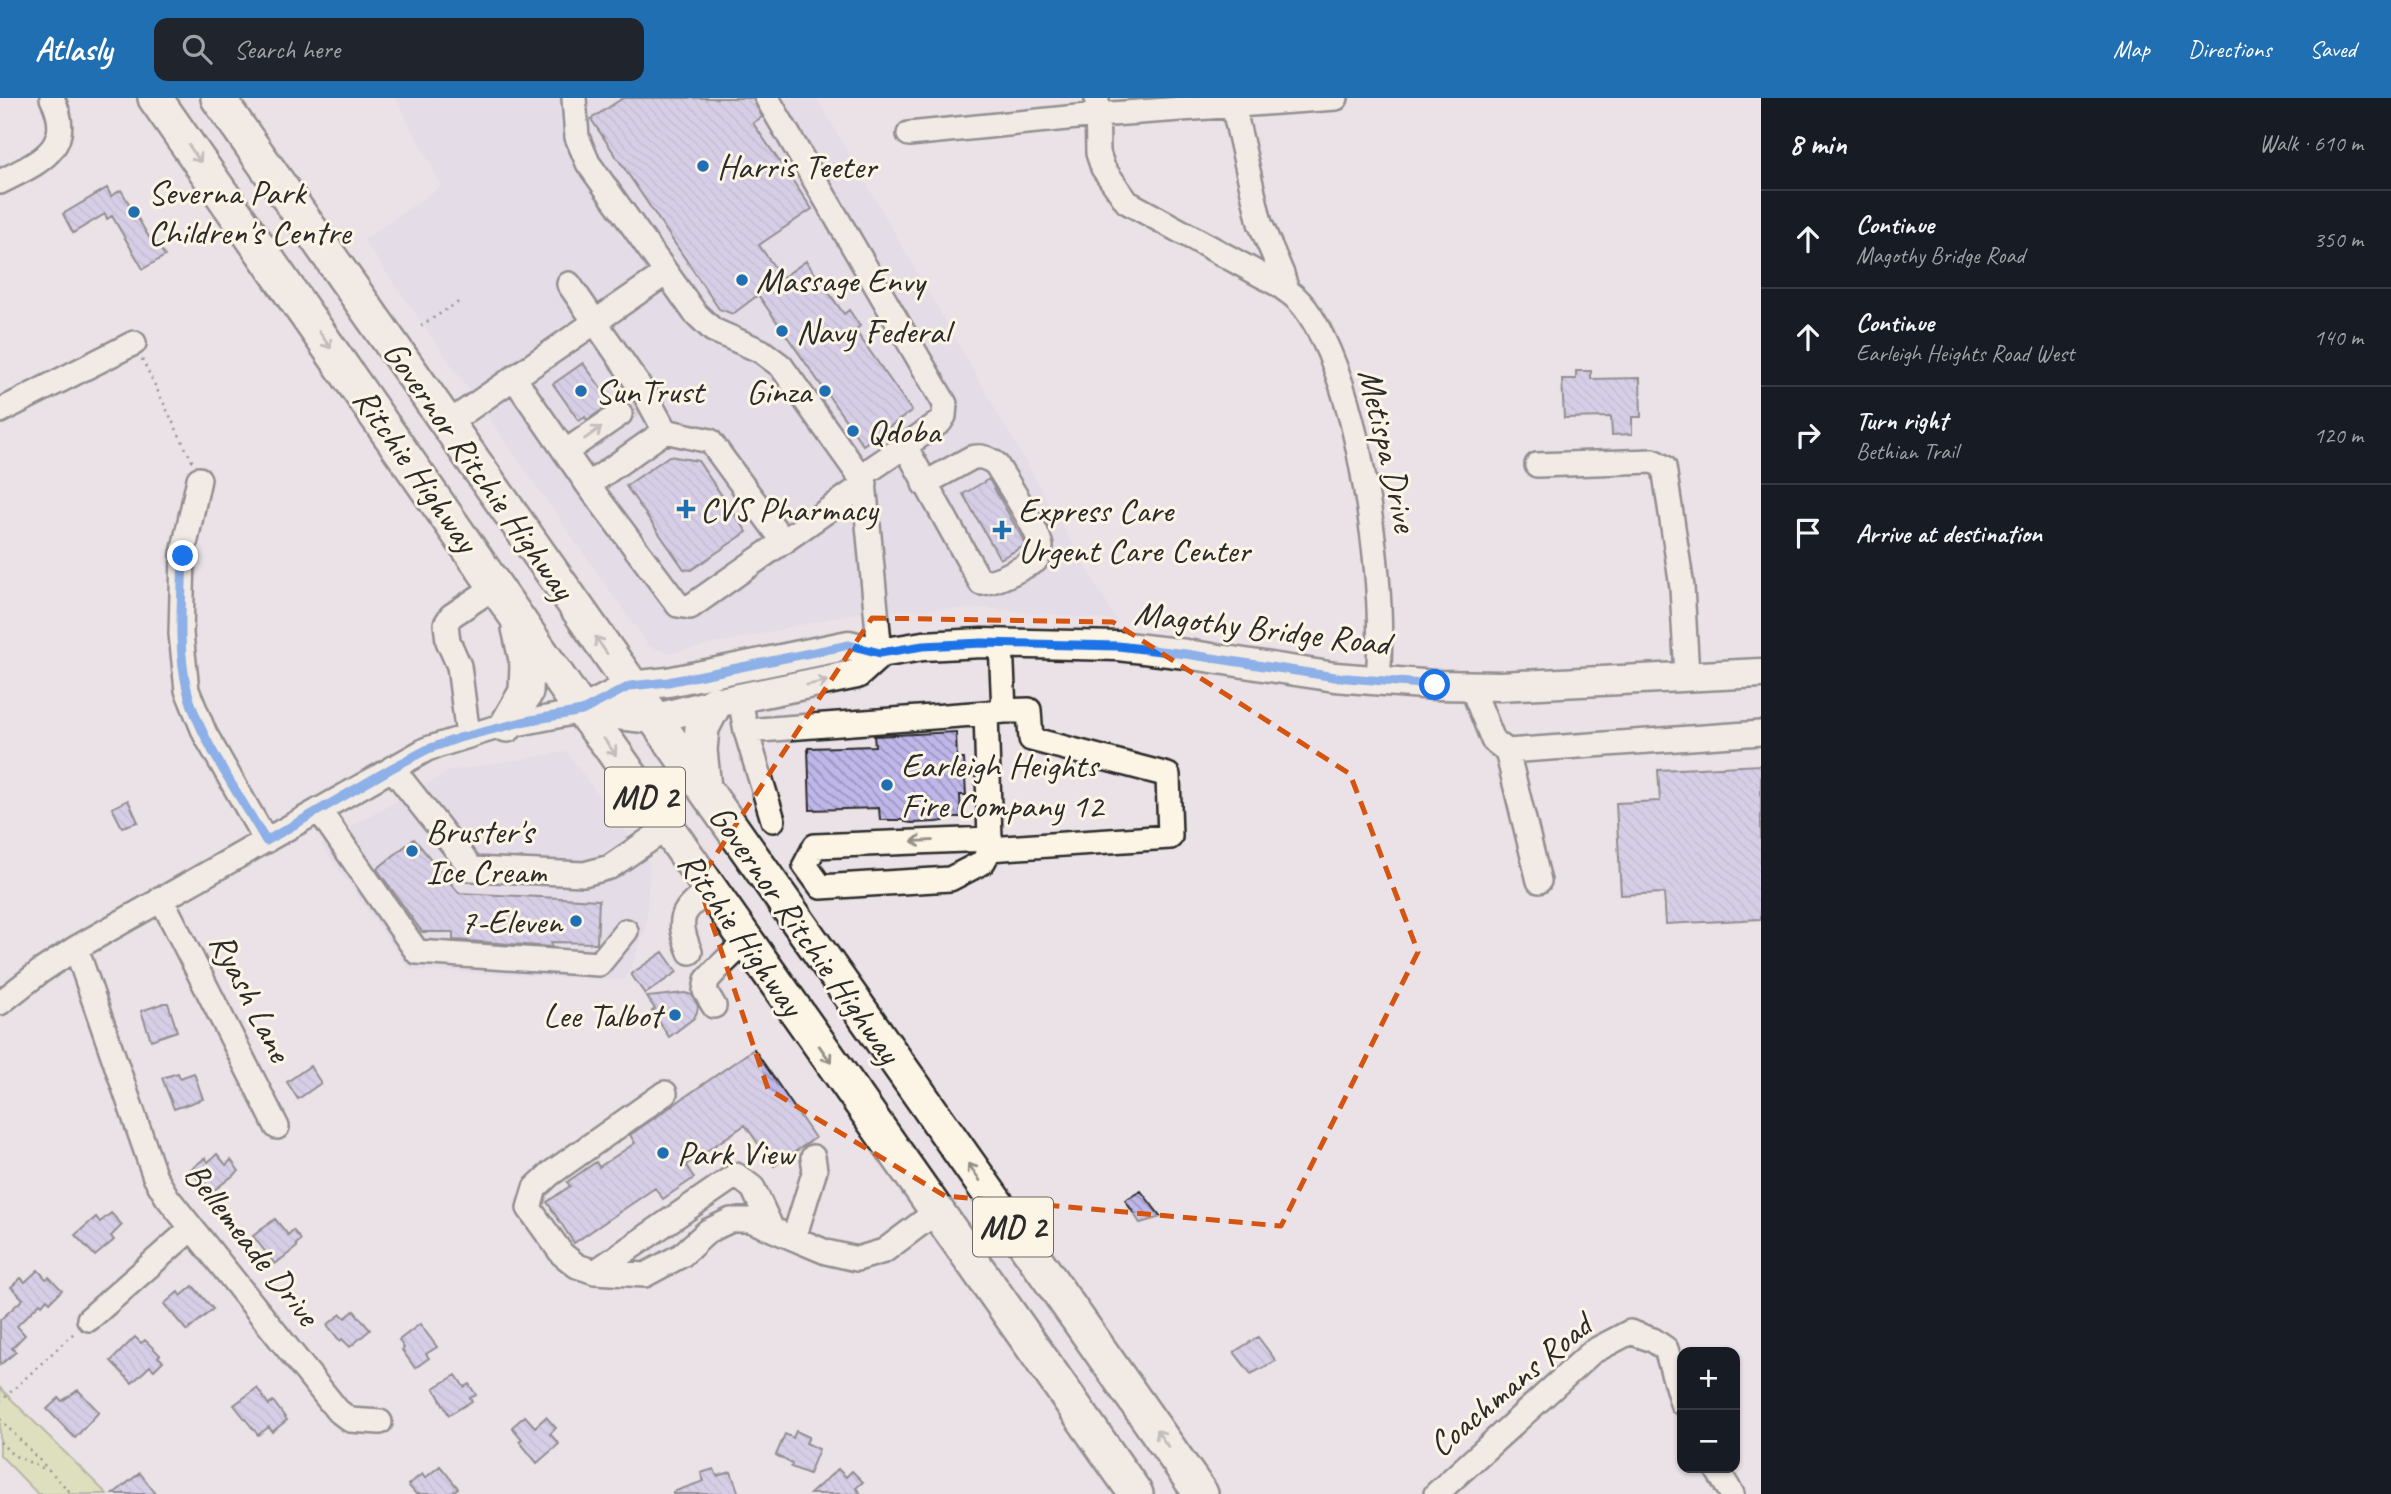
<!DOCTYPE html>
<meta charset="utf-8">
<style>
body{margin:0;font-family:Caveat,sans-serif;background:#20242c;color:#f1f3f6}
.controls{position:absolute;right:21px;bottom:21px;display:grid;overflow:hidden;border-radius:14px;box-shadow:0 2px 5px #0004}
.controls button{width:63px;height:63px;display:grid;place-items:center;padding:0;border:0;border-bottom:2px solid #363941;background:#171b24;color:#f1f3f6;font:35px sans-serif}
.stop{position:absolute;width:21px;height:21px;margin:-16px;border:5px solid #1a73e8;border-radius:50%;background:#fff}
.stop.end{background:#1a73e8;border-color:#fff;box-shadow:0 2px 7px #0008}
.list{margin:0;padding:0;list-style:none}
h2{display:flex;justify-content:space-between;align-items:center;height:91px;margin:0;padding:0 28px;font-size:30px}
h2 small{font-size:23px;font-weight:400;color:#9ea1a6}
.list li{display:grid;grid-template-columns:46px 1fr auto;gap:21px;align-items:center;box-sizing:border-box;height:98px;padding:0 28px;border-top:2px solid #363941}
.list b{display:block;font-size:26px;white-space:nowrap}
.list p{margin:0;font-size:23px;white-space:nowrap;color:#9ea1a6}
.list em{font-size:23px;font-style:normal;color:#9ea1a6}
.icon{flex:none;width:38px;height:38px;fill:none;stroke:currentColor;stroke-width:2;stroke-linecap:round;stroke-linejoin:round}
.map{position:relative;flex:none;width:1761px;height:1396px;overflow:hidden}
header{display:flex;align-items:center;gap:42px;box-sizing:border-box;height:98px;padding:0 35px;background:#1f6fb2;color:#fff}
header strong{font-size:33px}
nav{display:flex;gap:38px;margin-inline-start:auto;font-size:24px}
.search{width:490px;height:63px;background:#20242c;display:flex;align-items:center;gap:18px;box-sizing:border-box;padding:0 24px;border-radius:14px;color:#9ea1a6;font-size:26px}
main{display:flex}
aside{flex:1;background:#171b24}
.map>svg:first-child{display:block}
</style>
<header>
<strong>Atlasly</strong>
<div class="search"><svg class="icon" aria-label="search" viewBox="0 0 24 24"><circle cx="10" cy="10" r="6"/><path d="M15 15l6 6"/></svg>Search here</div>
<nav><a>Map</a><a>Directions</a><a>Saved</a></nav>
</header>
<main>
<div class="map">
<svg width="1761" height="1396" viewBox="0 0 1761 1396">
<defs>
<pattern id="building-back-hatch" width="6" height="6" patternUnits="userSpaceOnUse" patternTransform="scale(1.75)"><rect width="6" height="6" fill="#bfb7e9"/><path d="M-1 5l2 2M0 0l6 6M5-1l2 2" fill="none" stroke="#9b95bd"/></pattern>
</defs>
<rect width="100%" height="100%" fill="#eae2e6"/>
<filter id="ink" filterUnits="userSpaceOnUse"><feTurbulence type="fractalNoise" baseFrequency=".0143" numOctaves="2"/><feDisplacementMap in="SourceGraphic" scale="14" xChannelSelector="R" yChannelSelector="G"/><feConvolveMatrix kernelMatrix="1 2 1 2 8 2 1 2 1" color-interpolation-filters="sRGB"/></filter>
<g filter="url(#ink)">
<path fill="#ddd5e7" d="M396,0H817L1116,522L983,510L899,512L850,516L671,555L649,548L364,142L442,88Z
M566,654L649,765L646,830L625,882L410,872L321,746L450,673Z"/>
<path fill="#d0dc8f" stroke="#7e845d" stroke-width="2" d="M0,1290L107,1396H38L0,1357Z"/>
<path fill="url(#building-back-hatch)" stroke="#2b2b2b" stroke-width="2" d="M623,0H753L762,19L753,25L812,111L759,147L782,180L806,163L844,216L849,212L860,228L855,232L912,313L863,347L758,197L733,216L719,211L591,21Z
M107,90L111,98L121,92L152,144L155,142L165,158L143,171L112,118L107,121L105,116L73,135L63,116Z
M583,265L612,305L587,322L585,319L579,323L553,286Z
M1576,273H1591V281L1640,280L1641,319H1632V336L1612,337L1611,319L1564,320L1562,281H1576Z
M669,358L698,363L747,434L691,472L684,471L626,388Z
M989,381L1026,447L1000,461L963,396Z
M956,634L957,661H964L966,697H960L961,719H944V723L937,724L912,725L905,724V722H880L879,710L810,712L808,650L875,648L874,638Z
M1761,667V821L1666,826L1664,795L1621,797L1616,705L1660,703L1658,672Z
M128,702L138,724L122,729L112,710Z
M414,741L459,795L599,802L597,845L551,844L552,849L453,842V834H422L377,771Z
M663,854L677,874L645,896L631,876Z
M685,895L692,897L698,908L697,914L694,920L669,939L652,913L655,911L647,899Z
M164,905H168L177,933L151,942L141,913Z
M754,951L815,1040L774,1068L745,1027L686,1067L694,1080L663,1101L655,1090L574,1145L547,1104L570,1088L567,1084L596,1064L599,1069L635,1045L630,1037Z
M310,968L321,985L298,1001L287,984Z
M178,975L180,980L194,975L203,1001L174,1011L162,980Z
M217,1056L226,1067L231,1062L239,1073L213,1093L203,1083L201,1085L190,1072L205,1060L208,1064Z
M1141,1093L1161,1119L1140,1125L1125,1102Z
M111,1115L122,1127L111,1138L114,1142L95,1158L75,1137L96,1119L100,1124Z
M275,1121L288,1137L293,1132L301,1142L296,1146L297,1149L275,1166L253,1138Z
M38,1172L46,1181L49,1179L62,1192L50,1204L47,1201L42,1207L40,1205L17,1228L25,1237L12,1250L16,1254L0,1267V1222L23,1201L11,1189L21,1180L25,1184Z
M193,1188L213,1211L187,1233L164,1206L178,1194L181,1198Z
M354,1213L370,1232L350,1249L342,1241L340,1243L327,1227L341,1216L345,1220Z
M420,1226L437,1249L426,1256L429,1260L415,1270L402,1252L404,1250L399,1242Z
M135,1239L141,1245L145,1242L160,1257L158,1259L163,1263L154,1272L150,1268L132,1285L111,1263Z
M1258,1239L1276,1263L1251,1276L1234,1254Z
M456,1277L464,1289L469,1286L476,1297L470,1300L472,1303L449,1317L434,1290Z
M257,1290L269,1307L273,1303L287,1322L272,1334L269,1329L258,1337L234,1307Z
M78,1292L99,1314L75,1340L47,1311L59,1300L62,1303Z
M525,1318L535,1329L546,1319L556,1330L550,1336L559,1346L537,1365L519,1343L522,1341L512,1329Z
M796,1333L809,1339L806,1345L819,1351L809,1376L791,1369L792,1366L776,1357L785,1336L793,1340Z
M440,1368L458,1390L450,1396H416L408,1387L422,1376L425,1380Z
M714,1371L717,1378L731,1374L739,1396H673V1394L704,1383L701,1375Z
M838,1371L846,1379L852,1373L863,1384L856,1390L861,1396H810Z
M140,1375L156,1396H113Z"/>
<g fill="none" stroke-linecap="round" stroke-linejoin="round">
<path stroke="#c4bdc1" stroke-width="23" stroke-dasharray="23 11" stroke-linecap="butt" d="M620,316L635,306"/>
<defs>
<path id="minor" d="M574,0L577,39L588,65L695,215L713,232L761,253L781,268L864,384L880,555
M767,0L945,306L944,318L940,324L861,378
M1097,0L1098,55L1103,70L1127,104L1279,187C1284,191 1291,195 1296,200C1311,214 1321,236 1329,254C1348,299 1358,345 1366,393C1377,457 1383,519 1378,584
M1233,7L1260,125L1282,176L1287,193
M909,36L1097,17L1336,0
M0,84C37,65 77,51 52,0
M569,186L646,298L665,333L710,343L784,444
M514,280L588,387L678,507L690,509L865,386
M0,313L134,245
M447,326L666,175
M905,348L981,485C1001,483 1017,472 1035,463C1038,459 1041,455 1041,449C1039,432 1006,383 996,366C988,360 981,357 971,360L924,386
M565,354L620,316
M1537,367L1653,363L1664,369L1682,489L1687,578
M199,381L183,456L181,536L187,592L205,636L266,743
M588,387L665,333
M1471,587L1493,642L1507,653L1761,635
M740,601L746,633L986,615
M746,633L773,722
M468,638L459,568L448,543L446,526L451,518L496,488
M1507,653L1539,783
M392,670L472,771L584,776L610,769L667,730
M319,712L417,854L599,866L626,833
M990,741L815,748L805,767L821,789L950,781L983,764L989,753L990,741L986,615L1004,613L1001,545
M989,751L1170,739L1168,677L1031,641L1029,612L1004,613
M161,800L277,1029
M76,850L155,1079L167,1099L337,1312L350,1322L380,1324
M690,854C676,820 681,812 710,792
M0,905L41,873L76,850L427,651L491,631L582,613
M714,908L705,893L707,882L717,871L746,843
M665,995L550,1076L535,1090L529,1110L562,1156L577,1168L595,1174L645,1177L682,1157L708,1133L731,1122H750L826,1154L857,1161L884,1153L936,1114
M794,1140L815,1072L813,1059
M595,1174L736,1077L753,1090L771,1129
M89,1221L191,1131
M1716,1370L1732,1396
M1436,1396L1592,1254L1630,1234L1653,1242L1666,1251L1682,1305"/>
<path id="major" d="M582,613L630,588L668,584L849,547L880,555L923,548L982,545L1118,548L1186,556L1335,579L1435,587L1500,588L1761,575
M582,613L653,621L715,605L857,576L880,555"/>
<path id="highway" d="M155,0L582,613L609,647L1136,1396
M218,0L1201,1396
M507,627L526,594L527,566L519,530
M704,690L700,652L702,630L715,605"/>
</defs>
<use href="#minor" stroke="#2b2b2b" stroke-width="28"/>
<use href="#major" stroke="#2b2b2b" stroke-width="33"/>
<use href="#highway" stroke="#2b2b2b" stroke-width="38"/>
<path stroke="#2b2b2b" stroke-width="2.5" stroke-dasharray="2 5" stroke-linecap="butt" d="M421,228L460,203
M142,261L193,365
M0,1304L76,1233
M0,1321L72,1396
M0,1344L13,1357L47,1372"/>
<use href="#minor" stroke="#fcf5e5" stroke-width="23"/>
<use href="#major" stroke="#fcf5e5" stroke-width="28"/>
<use href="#highway" stroke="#fcf5e5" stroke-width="33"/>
</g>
<defs><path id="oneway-shaft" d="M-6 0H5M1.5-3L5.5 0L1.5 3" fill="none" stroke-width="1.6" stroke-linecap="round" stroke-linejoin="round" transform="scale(1.75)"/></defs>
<g stroke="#949088">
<use href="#oneway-shaft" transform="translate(195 56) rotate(55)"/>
<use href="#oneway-shaft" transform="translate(325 242) rotate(55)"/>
<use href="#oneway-shaft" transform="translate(593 335) rotate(-35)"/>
<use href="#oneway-shaft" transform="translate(601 547) rotate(-125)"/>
<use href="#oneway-shaft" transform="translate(817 585) rotate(-12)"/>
<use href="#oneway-shaft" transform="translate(610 649) rotate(54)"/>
<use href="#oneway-shaft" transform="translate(922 743) rotate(178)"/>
<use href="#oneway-shaft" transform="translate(825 956) rotate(55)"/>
<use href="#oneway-shaft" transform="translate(974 1074) rotate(-125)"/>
<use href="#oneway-shaft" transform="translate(1162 1340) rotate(-125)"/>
</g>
</g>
<g fill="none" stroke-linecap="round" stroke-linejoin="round" filter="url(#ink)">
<path stroke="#1a73e8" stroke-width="9" d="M183,458C182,501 177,549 187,591C197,637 242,701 266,743L392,670L428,651L459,640L526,623L582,613L630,588L668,584L849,547L880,555L923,548L982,545L1118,548L1186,556L1335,579L1435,587"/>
</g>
<path d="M0 0H1761V1396H0ZM872,520L1113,524L1350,676L1418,854L1281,1128L945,1098L768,991L698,784Z" fill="#eae2e6" fill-opacity=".55" fill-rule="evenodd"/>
<path fill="none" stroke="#d5540f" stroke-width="5" stroke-dasharray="14 9" stroke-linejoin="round" d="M872,520L1113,524L1350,676L1418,854L1281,1128L945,1098L768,991L698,784Z"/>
<g fill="#1f6fb2" stroke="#fcf5e5" stroke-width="2.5">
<circle cx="703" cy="68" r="7"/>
<circle cx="134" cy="114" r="7"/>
<circle cx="742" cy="182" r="7"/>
<circle cx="782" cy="233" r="7"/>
<circle cx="581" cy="293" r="7"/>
<circle cx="825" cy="293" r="7"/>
<circle cx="853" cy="333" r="7"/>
<path d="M682.5 400.5h7v7h7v7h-7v7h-7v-7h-7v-7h7z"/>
<path d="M998.5 421.5h7v7h7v7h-7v7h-7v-7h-7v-7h7z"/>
<circle cx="887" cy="687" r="7"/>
<circle cx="412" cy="753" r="7"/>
<circle cx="576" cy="823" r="7"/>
<circle cx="675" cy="917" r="7"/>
<circle cx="663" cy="1055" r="7"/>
</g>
<g text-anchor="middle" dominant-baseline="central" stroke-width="6" stroke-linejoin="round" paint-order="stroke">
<g fill="#fcf5e5" stroke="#6a6863" stroke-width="2">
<rect x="605" y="669.5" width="80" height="59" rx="5"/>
<rect x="973" y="1099.5" width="80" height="59" rx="5"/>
</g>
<g font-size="33" font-weight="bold" fill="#2b2b2b">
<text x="645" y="699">MD 2</text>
<text x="1013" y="1129">MD 2</text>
</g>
<g font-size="35" fill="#2b2b2b" stroke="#fcf5e5" text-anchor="start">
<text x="717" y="68">Harris Teeter</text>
<text x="148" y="94">Severna Park<tspan x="148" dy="40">Children's Centre</tspan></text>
<text x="756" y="182">Massage Envy</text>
<text x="796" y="233">Navy Federal</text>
<text x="595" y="293">SunTrust</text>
<text x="811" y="293" text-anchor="end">Ginza</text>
<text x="867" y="333">Qdoba</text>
<text x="700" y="411">CVS Pharmacy</text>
<text x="1018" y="412">Express Care<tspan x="1018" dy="40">Urgent Care Center</tspan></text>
<text x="901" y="667">Earleigh Heights<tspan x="901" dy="40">Fire Company 12</tspan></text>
<text x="426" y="733">Bruster's<tspan x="426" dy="40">Ice Cream</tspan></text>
<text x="562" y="823" text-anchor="end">7-Eleven</text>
<text x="661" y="917" text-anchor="end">Lee Talbot</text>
<text x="677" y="1055">Park View</text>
</g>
<g font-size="35" fill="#2b2b2b" stroke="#fcf5e5">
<text transform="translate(1388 352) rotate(77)">Metispa Drive</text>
<text transform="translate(416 372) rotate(55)">Ritchie Highway</text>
<text transform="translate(479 372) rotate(55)">Governor Ritchie Highway</text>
<text transform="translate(1262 530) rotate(7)">Magothy Bridge Road</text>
<text transform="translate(741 836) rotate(55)">Ritchie Highway</text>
<text transform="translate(805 836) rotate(55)">Governor Ritchie Highway</text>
<text transform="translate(251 899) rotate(63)">Ryash Lane</text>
<text transform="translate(252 1146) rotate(52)">Bellemeade Drive</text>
<text transform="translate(1510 1287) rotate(-40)">Coachmans Road</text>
</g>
</g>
</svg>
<div class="controls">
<button>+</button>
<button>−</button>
</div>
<div class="stop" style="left:1435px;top:587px"></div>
<div class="stop end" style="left:183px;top:458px"></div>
</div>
<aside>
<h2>8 min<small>Walk · 610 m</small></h2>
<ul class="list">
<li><svg class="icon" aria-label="ahead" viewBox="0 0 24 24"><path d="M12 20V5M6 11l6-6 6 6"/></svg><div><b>Continue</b><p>Magothy Bridge Road</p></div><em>350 m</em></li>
<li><svg class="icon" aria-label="ahead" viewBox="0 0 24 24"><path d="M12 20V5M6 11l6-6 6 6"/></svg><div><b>Continue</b><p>Earleigh Heights Road West</p></div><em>140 m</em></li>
<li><svg class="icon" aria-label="right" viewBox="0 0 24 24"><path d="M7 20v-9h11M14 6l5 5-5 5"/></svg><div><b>Turn right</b><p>Bethian Trail</p></div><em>120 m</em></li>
<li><svg class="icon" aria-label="arrive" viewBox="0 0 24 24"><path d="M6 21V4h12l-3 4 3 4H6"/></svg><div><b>Arrive at destination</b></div></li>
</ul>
</aside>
</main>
